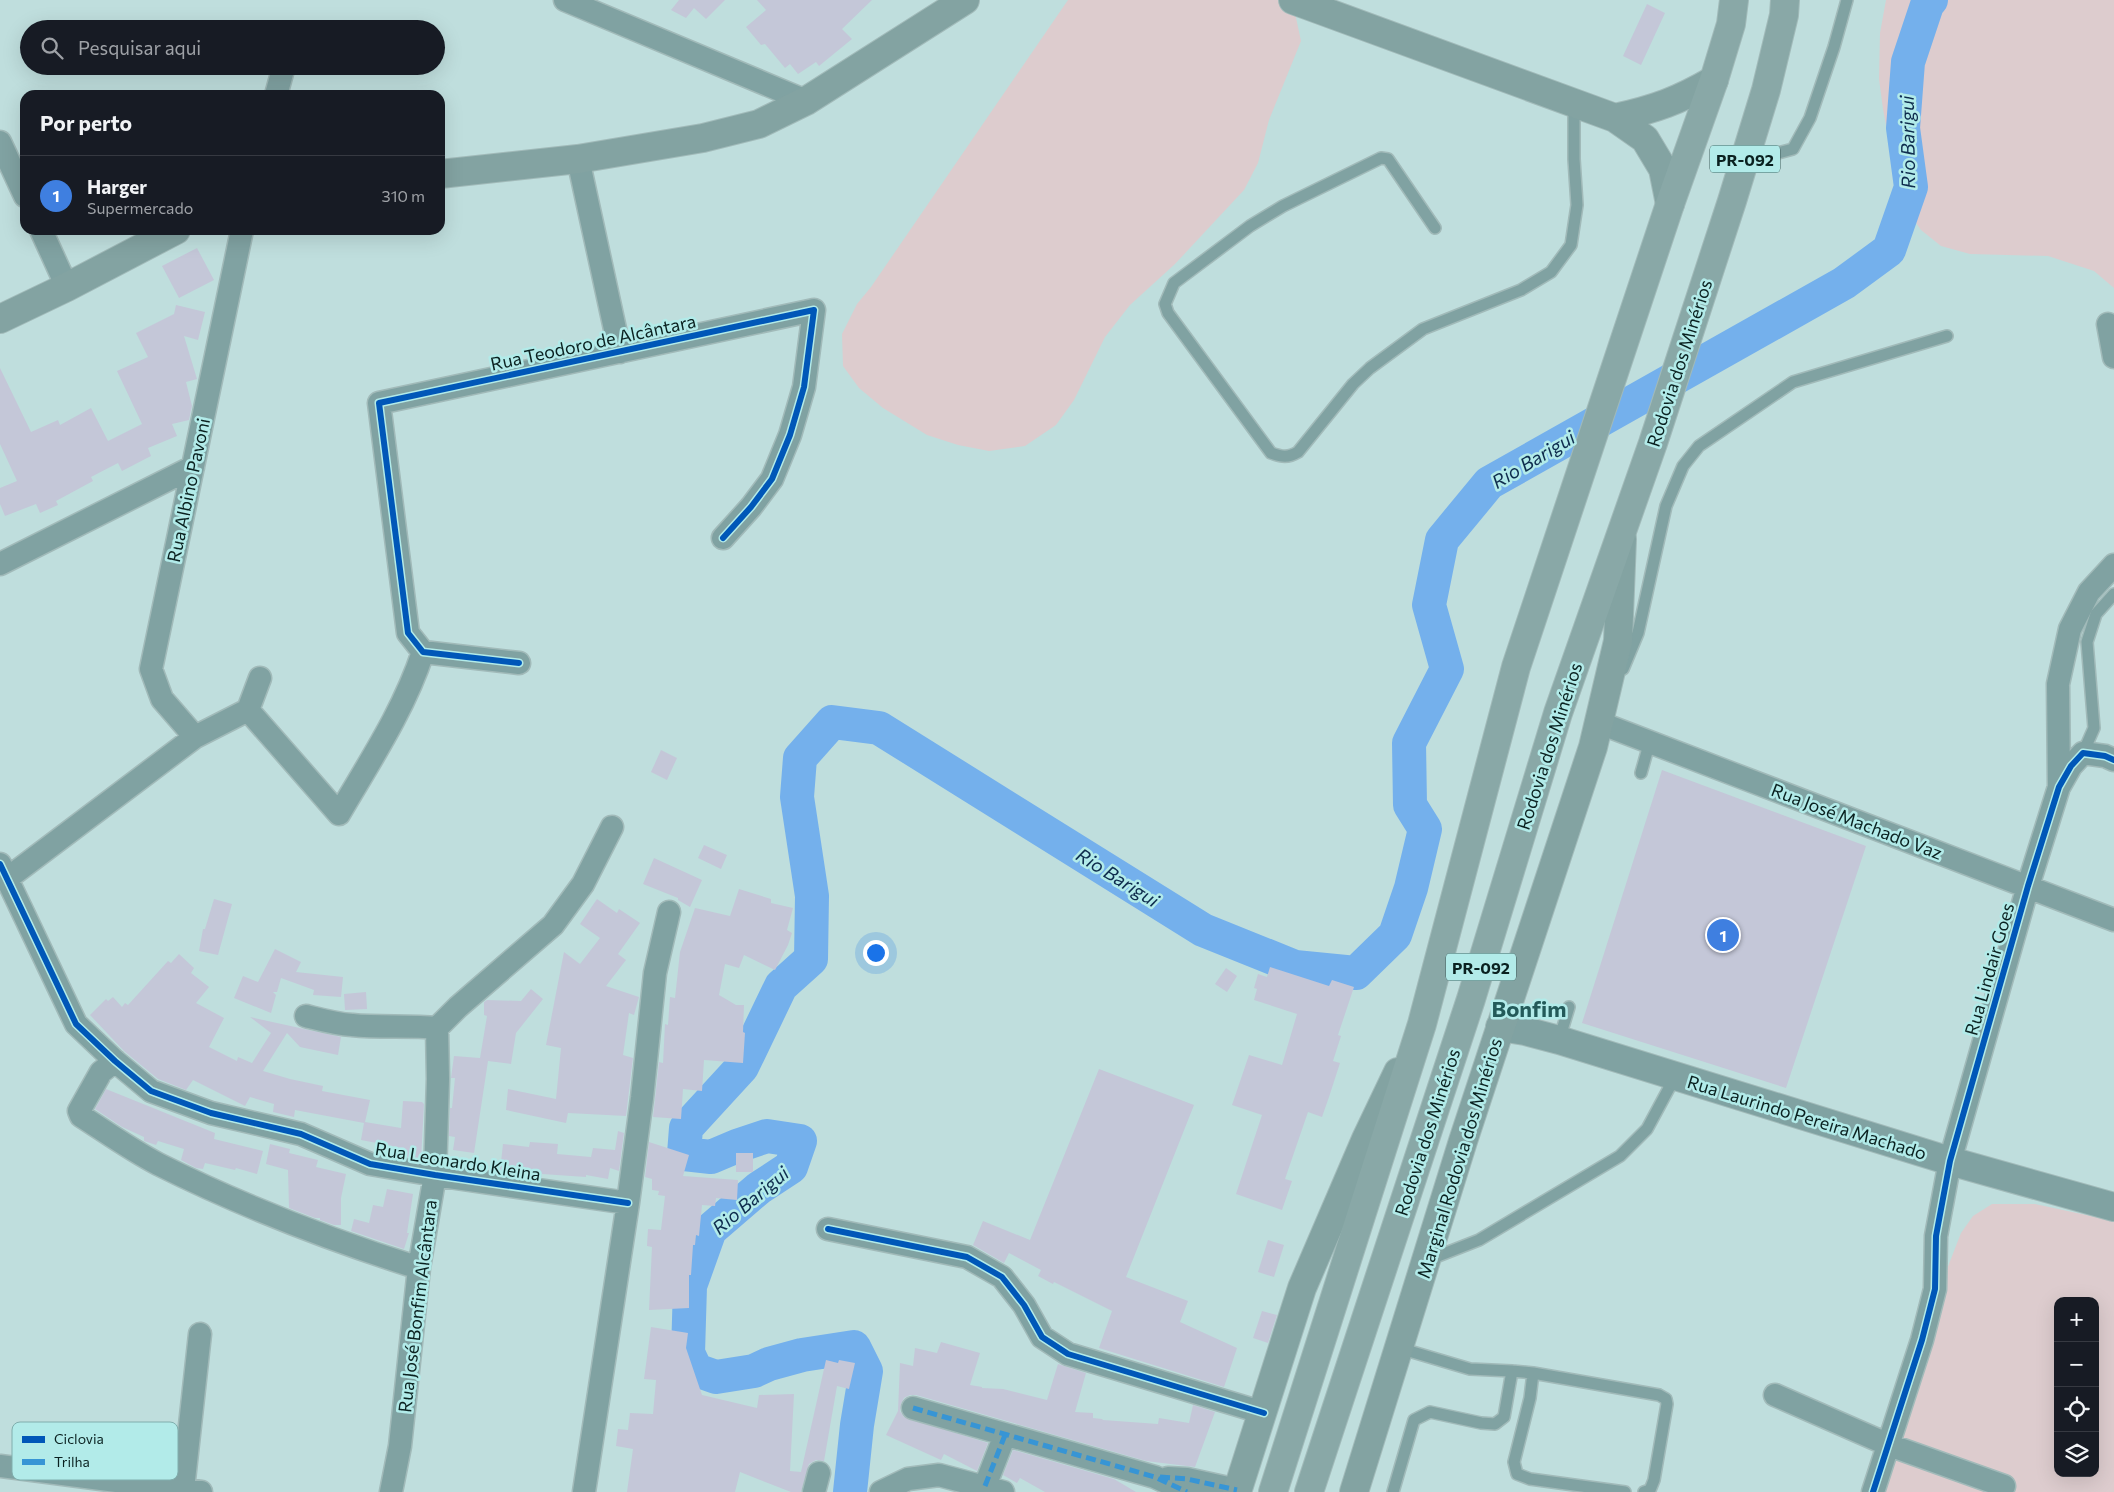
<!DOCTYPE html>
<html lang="pt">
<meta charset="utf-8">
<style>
body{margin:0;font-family:Commissioner,sans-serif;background:#20242c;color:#f1f3f6}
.controls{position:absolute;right:15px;bottom:15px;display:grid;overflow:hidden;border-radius:10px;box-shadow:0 5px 20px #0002}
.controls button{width:45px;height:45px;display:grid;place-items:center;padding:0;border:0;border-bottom:1px solid #363941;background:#171b24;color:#f1f3f6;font:25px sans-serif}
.you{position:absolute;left:875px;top:952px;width:18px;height:18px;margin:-12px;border:4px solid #fff;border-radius:50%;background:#1a73e8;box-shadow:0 0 0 8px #1a73e833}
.badge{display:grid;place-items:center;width:32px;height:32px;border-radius:50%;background:#d93025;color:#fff;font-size:16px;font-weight:700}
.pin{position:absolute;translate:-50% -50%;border:2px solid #fff;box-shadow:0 1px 5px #0006}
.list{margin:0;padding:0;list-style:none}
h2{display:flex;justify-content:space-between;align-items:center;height:65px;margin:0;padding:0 20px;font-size:21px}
h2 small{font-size:16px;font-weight:400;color:#9ea1a6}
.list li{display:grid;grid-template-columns:32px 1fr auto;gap:15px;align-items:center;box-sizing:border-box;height:80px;padding:0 20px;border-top:1px solid #363941}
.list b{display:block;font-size:19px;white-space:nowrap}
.list p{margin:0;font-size:16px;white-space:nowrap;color:#9ea1a6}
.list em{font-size:16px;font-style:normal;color:#9ea1a6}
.icon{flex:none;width:28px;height:28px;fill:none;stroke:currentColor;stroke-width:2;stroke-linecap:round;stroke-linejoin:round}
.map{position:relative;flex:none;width:2114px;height:1492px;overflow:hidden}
.search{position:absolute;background:#171b24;box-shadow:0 5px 20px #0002;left:20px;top:20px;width:425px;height:55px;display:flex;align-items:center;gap:12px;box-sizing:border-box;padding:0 18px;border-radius:28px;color:#9ea1a6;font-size:19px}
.panel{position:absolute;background:#171b24;box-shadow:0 5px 20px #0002;left:20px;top:90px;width:425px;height:145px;border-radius:15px}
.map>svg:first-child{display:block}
</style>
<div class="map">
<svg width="2114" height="1492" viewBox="0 0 2114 1492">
<rect width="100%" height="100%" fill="#bfdedd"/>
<path fill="#ddccce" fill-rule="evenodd" d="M1068,0H1279L1295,13L1301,41L1269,120L1258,163L1244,190L1175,264L1130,305L1105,337L1074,400L1056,425L1025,446L989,451L958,445L927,435L883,408L859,388L843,366L842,334L857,304L871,287Z
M1886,0H2114V288L2094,271L2048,256L1970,254L1941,246L1921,230L1910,214L1893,163L1883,109L1879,79L1880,33Z
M1992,1204H2035L2114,1221V1492H1880L1947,1269L1961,1233L1973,1216ZM2058,1301H2095V1473H2058Z"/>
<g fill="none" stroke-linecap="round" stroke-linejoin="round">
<path stroke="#74b0ec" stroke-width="34" d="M850,1492L857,1425L866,1371L854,1347L802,1355L769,1364L754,1371L716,1377L696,1370L688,1353L690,1286L710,1230L759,1188L791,1167L800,1141L767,1136L737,1146L711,1157L684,1154L686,1128L742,1067L781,986L811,959L812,896L797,797L800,758L832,722L879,728L1203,930L1295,967L1356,973L1395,935L1411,888L1425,829L1410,805L1409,743L1447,669L1429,605L1442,540L1489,483L1844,283L1889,250L1911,187L1903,128L1908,62L1927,5L1931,0"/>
</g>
<path fill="#c4c7d8" d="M679,0H725L706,19L694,8L686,18L671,10Z
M757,0H872L842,29L852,39L819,66L816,62L798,74L790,64L785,68L765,44L761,45L746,27L766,10Z
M1647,4L1665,13L1641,65L1623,56Z
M197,248L214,280L179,298L162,266Z
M176,305L205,312L198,340L184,336L197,379L186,382L192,406L189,420L172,424L177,436L148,448L151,456L122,471L118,463L91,477L93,481L56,501L58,505L40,513L36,504L5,516L0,504V488L17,481L0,444V368L31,432L58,420L60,425L91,408L108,441L142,424L117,371L148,357L136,333L174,314Z
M661,750L677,758L667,780L651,772Z
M1662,770L1866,846L1786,1088L1582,1023Z
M704,845L727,855L721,869L698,858Z
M654,858L702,880L690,907L678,900V898L643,884Z
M739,889L771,899V903L793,908L787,930L792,933L788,945L775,970L744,955L739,968L725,964L719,995L736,1005H744L743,1032L745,1033L743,1063L704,1060L702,1091L683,1089L681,1119L653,1117L659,1062L663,1063L665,1024L668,1025L670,997L675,998L680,952L695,908L730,916Z
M214,899L232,904L218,955L199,951L203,929H205Z
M597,899L617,913L619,909L640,923L618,954L626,960L606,986L639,997L634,1015L629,1013L623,1055L633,1058L626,1116L568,1113L566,1123L506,1110L508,1089L556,1099L561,1048L546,1045L564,952L580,964L600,938L580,924Z
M275,949L301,962L296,972L343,977L341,997L313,995L314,990L281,978L277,992H273L276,995L271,1013L234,998L243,976L258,982Z
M179,954L194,968L191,973L209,987L196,1003L224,1018L209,1047L237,1061L238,1057L252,1063L271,1033L250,1017L341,1037L338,1055L300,1047L287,1033L263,1071L290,1079L323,1086L322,1091L370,1100L365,1122L401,1128L403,1101L422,1102L424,1104L421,1159L397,1155L398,1147L361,1140L364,1123L295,1110L294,1117L273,1112L274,1104L250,1097L245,1106L193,1080L186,1090L158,1079L124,1051L90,1015L106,999L108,1001L113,997L122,1007L125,1003L128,1005L168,961L171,963Z
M1270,967L1329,986L1332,980L1354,987L1338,1035L1341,1036L1333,1061L1340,1063L1329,1097L1322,1117L1308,1112L1285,1179L1292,1181L1282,1210L1236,1194L1262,1115L1232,1105L1249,1055L1282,1065L1297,1014L1254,1000L1257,989L1254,988L1258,974L1267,977Z
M1226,968L1237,976L1227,992L1215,984Z
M531,989L543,999L516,1033L511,1064L488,1061L474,1153L453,1150L455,1137L449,1136L450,1108H452L455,1078H451L454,1056L480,1058L487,1016L484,1015V1002L487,1000L521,1001Z
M366,992L367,1009L345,1010L344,994Z
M1099,1069L1194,1105L1126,1277L1188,1301L1180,1322L1237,1348L1224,1387L1099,1348L1112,1311L1054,1282L1053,1284L1038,1276L1041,1270L1009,1253L1004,1263L973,1245L983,1221L1030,1240Z
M106,1089L215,1133L214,1139L263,1151L257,1174L236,1168L235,1170L205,1163L203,1169L196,1168L181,1160L184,1149L158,1141L156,1145L144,1141V1137L122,1127L95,1109Z
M618,1131L624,1133L619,1171L610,1168L608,1179L586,1175V1177L542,1174V1177L500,1171L503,1144L529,1147L530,1142L558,1144L557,1154L591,1157L593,1148L615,1150Z
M649,1142L689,1155L683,1176L738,1180L737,1200L716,1198L715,1206L702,1205L699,1236L696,1235L695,1245H693L691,1275H689V1308L649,1310L652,1247L647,1246L648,1229L661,1230L665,1196L658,1195L659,1191L652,1190V1179L645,1177Z
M270,1144L290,1149L289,1153L318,1160L316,1167L346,1174L341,1198V1225H334L320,1220V1218H315L289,1208L288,1170L266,1164Z
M736,1153H753V1172H736Z
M387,1189L413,1194L407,1233H409L404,1249L351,1231L354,1219L369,1223L373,1205L383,1207Z
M1268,1240L1284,1245L1274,1277L1258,1272Z
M1262,1311L1277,1315L1268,1343L1253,1338Z
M651,1327L688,1333L686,1348L702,1395L757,1408L759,1395L794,1394L790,1471L801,1472L826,1360L838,1363L839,1360L855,1363L849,1389L837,1386L824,1461L816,1460L809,1464L801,1492H791L740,1472L735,1492H627L633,1449L616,1446L618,1429L628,1430L630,1413L653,1414L656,1380L644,1379Z
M941,1342L980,1353L970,1385L982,1387V1388L1003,1389L1047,1400L1058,1364L1086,1373L1075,1412L1093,1413V1418L1102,1419L1103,1420L1158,1424L1159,1418L1189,1423L1193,1405L1215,1412L1195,1467L1146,1461L916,1395H910L904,1398L901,1404L900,1411L904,1417L988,1443L977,1471L944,1454L941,1460L886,1435L898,1411L900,1363L913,1366L915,1348L937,1353Z
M1013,1450L1114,1479L1136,1492H1045L1020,1478L1017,1483L1003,1475Z"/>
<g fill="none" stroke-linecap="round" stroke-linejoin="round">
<defs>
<path id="service" d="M1748,149L1774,154L1793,149L1810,118L1834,47L1847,0
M1435,228L1388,159L1381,158L1283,206L1250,226L1174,283L1165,304L1168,313L1271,453C1282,457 1288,458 1298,452L1353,384L1370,368L1423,329L1521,290L1551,272L1571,245L1577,205L1574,159V104
M1623,669L1638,633L1666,506L1683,466L1699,446L1793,382L1947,336
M2083,753L2094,728L2087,642L2096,614L2114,594
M1641,773L1650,741
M1559,1040L1569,1007
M1428,1260L1479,1240L1620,1156L1647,1129L1675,1077
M1512,1371L1533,1373L1530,1398L1514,1462L1517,1474L1530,1479L1625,1492
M1533,1373L1659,1395L1666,1399L1667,1404L1654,1480L1650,1490L1644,1492
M1393,1492L1414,1420L1430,1412L1481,1423L1495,1424L1504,1417L1512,1371L1470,1369L1399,1348"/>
<path id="minor" d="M565,0L806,101
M276,95L284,66
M0,142L25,196
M578,159L620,352
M41,230L67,287
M2108,324L2114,357
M0,564L193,467
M519,663L423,652L408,633L379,403L814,310L804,387L790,435L772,479L751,507L723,538
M248,710L339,814C370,761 404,710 423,652
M1600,723L2114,920
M195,737L162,699L151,669L242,230
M2059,786L2058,684L2070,629L2089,592L2114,565
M0,864L76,1024L115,1061L151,1091L211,1113L301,1134L370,1164L435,1175L628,1203
M8,878L195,737L248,710L260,678
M306,1016C322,1020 336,1024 352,1025C380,1028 409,1025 437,1028
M115,1061L101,1072L79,1111L81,1116C106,1132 131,1150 158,1164C242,1206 330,1240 419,1268
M828,1229L967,1257L1002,1277L1024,1305L1042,1337L1068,1354L1264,1413
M1775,1395L1889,1445L2004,1486
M913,1408L1155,1477L1187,1492
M0,1466L201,1492
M1168,1478L1187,1479L1237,1490
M985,1486L1005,1435
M183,1489L200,1334
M391,1492L400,1446L419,1268L435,1175L438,1079L437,1028L458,1007L553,925L583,884L612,827
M584,1492L628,1203L642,1098L655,973L669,912
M814,1492L819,1473
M881,1492L908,1479L939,1475L1003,1492
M1873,1492L1922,1340L1935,1289L1936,1236L1950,1161L2028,886L2059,787L2071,766L2083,753L2105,756L2114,760"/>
<path id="tertiary" d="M1500,1027L1525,1031L1559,1040L1950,1161L2114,1207"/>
<path id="secondary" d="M1293,0L1615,118L1645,139L1663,169L1670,204
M1615,118C1655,109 1678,101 1714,80
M440,174L578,159L703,138L759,124L806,101L965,0
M0,319L67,287L176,230
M1237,1492L1302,1288L1366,1139L1398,1072
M1354,1492L1463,1141L1593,747L1618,641L1622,539"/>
<path id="primary" d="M1273,1492L1422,1024L1516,667L1670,204L1714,80L1731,24L1734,0
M1309,1492L1471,999L1558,713L1653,443L1732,201L1766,90L1784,15L1785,0"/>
</defs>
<use href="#service" stroke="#a1bab9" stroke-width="14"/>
<use href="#minor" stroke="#a1bab9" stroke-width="25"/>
<use href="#tertiary" stroke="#a1bab9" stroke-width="30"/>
<use href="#secondary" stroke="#a1bab9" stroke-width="30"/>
<use href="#primary" stroke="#a1bab9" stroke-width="30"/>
<use href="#service" stroke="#80a2a2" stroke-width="11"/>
<use href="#minor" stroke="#80a2a2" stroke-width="22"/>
<use href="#tertiary" stroke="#80a2a2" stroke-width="28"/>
<use href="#secondary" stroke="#83a3a2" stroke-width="28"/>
<use href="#primary" stroke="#89a8a7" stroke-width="28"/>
<path stroke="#3795d5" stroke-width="5" stroke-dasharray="10 5" stroke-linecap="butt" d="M913,1408L1155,1477L1187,1492
M1160,1477L1187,1479L1237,1490
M985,1486L1005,1435"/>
<defs>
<path id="cycleway" d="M519,663L423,652L408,633L379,403L814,310L804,387L790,435L772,479L751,507L723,538
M0,864L76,1024L115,1061L151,1091L211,1113L301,1134L370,1164L435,1175L628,1203
M828,1229L967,1257L1002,1277L1024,1305L1042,1337L1068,1354L1264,1413
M1873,1492L1922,1340L1935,1289L1936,1236L1950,1161L2028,886L2059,787L2071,766L2083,753L2105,756L2114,760"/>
</defs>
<use href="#cycleway" stroke="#b2ebe9" stroke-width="9"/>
<use href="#cycleway" stroke="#0057b8" stroke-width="6"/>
</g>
<g text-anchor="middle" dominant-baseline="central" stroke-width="5" stroke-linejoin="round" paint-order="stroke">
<g fill="#b2ebe9" stroke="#3c5e5c" stroke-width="1">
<rect x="1710" y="145.5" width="70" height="27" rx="4"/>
<rect x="1446" y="953.5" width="70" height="27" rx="4"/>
</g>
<g font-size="16" font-weight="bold" fill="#0a2120">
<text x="1745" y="159">PR-092</text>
<text x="1481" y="967">PR-092</text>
</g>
<g font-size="18" fill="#0a2120" stroke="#b2ebe9">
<text transform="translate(593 342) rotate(-12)">Rua Teodoro de Alcântara</text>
<text transform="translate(1679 363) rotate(-72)">Rodovia dos Minérios</text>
<text transform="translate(188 490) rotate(-78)">Rua Albino Pavoni</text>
<text transform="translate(1549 746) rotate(-72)">Rodovia dos Minérios</text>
<text transform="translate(1857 821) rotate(21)">Rua José Machado Vaz</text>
<text transform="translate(1989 969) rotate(-74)">Rua Lindair Goes</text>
<text transform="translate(1807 1117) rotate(17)">Rua Laurindo Pereira Machado</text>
<text transform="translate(1427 1132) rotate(-72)">Rodovia dos Minérios</text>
<text transform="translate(1459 1158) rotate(-73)">Marginal Rodovia dos Minérios</text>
<text transform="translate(458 1161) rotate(9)">Rua Leonardo Kleina</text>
<text transform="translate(417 1306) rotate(-83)">Rua José Bonfim Alcântara</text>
</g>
<g font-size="19" font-style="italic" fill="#0e2c4d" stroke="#b2ebe9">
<text transform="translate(1907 142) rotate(-91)">Rio Barigui</text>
<text transform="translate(1533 459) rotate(-31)">Rio Barigui</text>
<text transform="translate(1118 877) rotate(32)">Rio Barigui</text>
<text transform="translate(750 1200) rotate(-40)">Rio Barigui</text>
</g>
<g font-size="22" font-weight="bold" fill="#235a59" stroke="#b2ebe9">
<text x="1529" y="1008">Bonfim</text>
</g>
</g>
<rect x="12" y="1422" width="166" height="58" rx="8" fill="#b2ebe9" stroke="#80aead" stroke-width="1"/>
<rect x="22" y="1436" width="23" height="7" fill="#0057b8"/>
<rect x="22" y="1459" width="23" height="6" fill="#3795d5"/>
<g font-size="14" fill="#0a2120">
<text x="54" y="1444">Ciclovia</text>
<text x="54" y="1467">Trilha</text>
</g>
</svg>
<div class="controls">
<button>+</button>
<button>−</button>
<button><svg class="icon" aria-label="locate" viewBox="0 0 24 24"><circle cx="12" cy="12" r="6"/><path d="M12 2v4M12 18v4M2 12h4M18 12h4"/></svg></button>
<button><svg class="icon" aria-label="layers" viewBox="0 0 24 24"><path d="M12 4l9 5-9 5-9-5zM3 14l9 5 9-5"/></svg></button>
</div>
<div class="you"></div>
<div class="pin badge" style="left:1723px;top:935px;background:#3f7fe0">1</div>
<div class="search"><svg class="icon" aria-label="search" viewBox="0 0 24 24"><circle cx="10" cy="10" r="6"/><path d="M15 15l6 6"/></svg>Pesquisar aqui</div>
<section class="panel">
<h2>Por perto<small></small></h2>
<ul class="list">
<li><span class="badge" style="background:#3f7fe0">1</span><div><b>Harger</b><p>Supermercado</p></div><em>310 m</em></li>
</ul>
</section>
</div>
